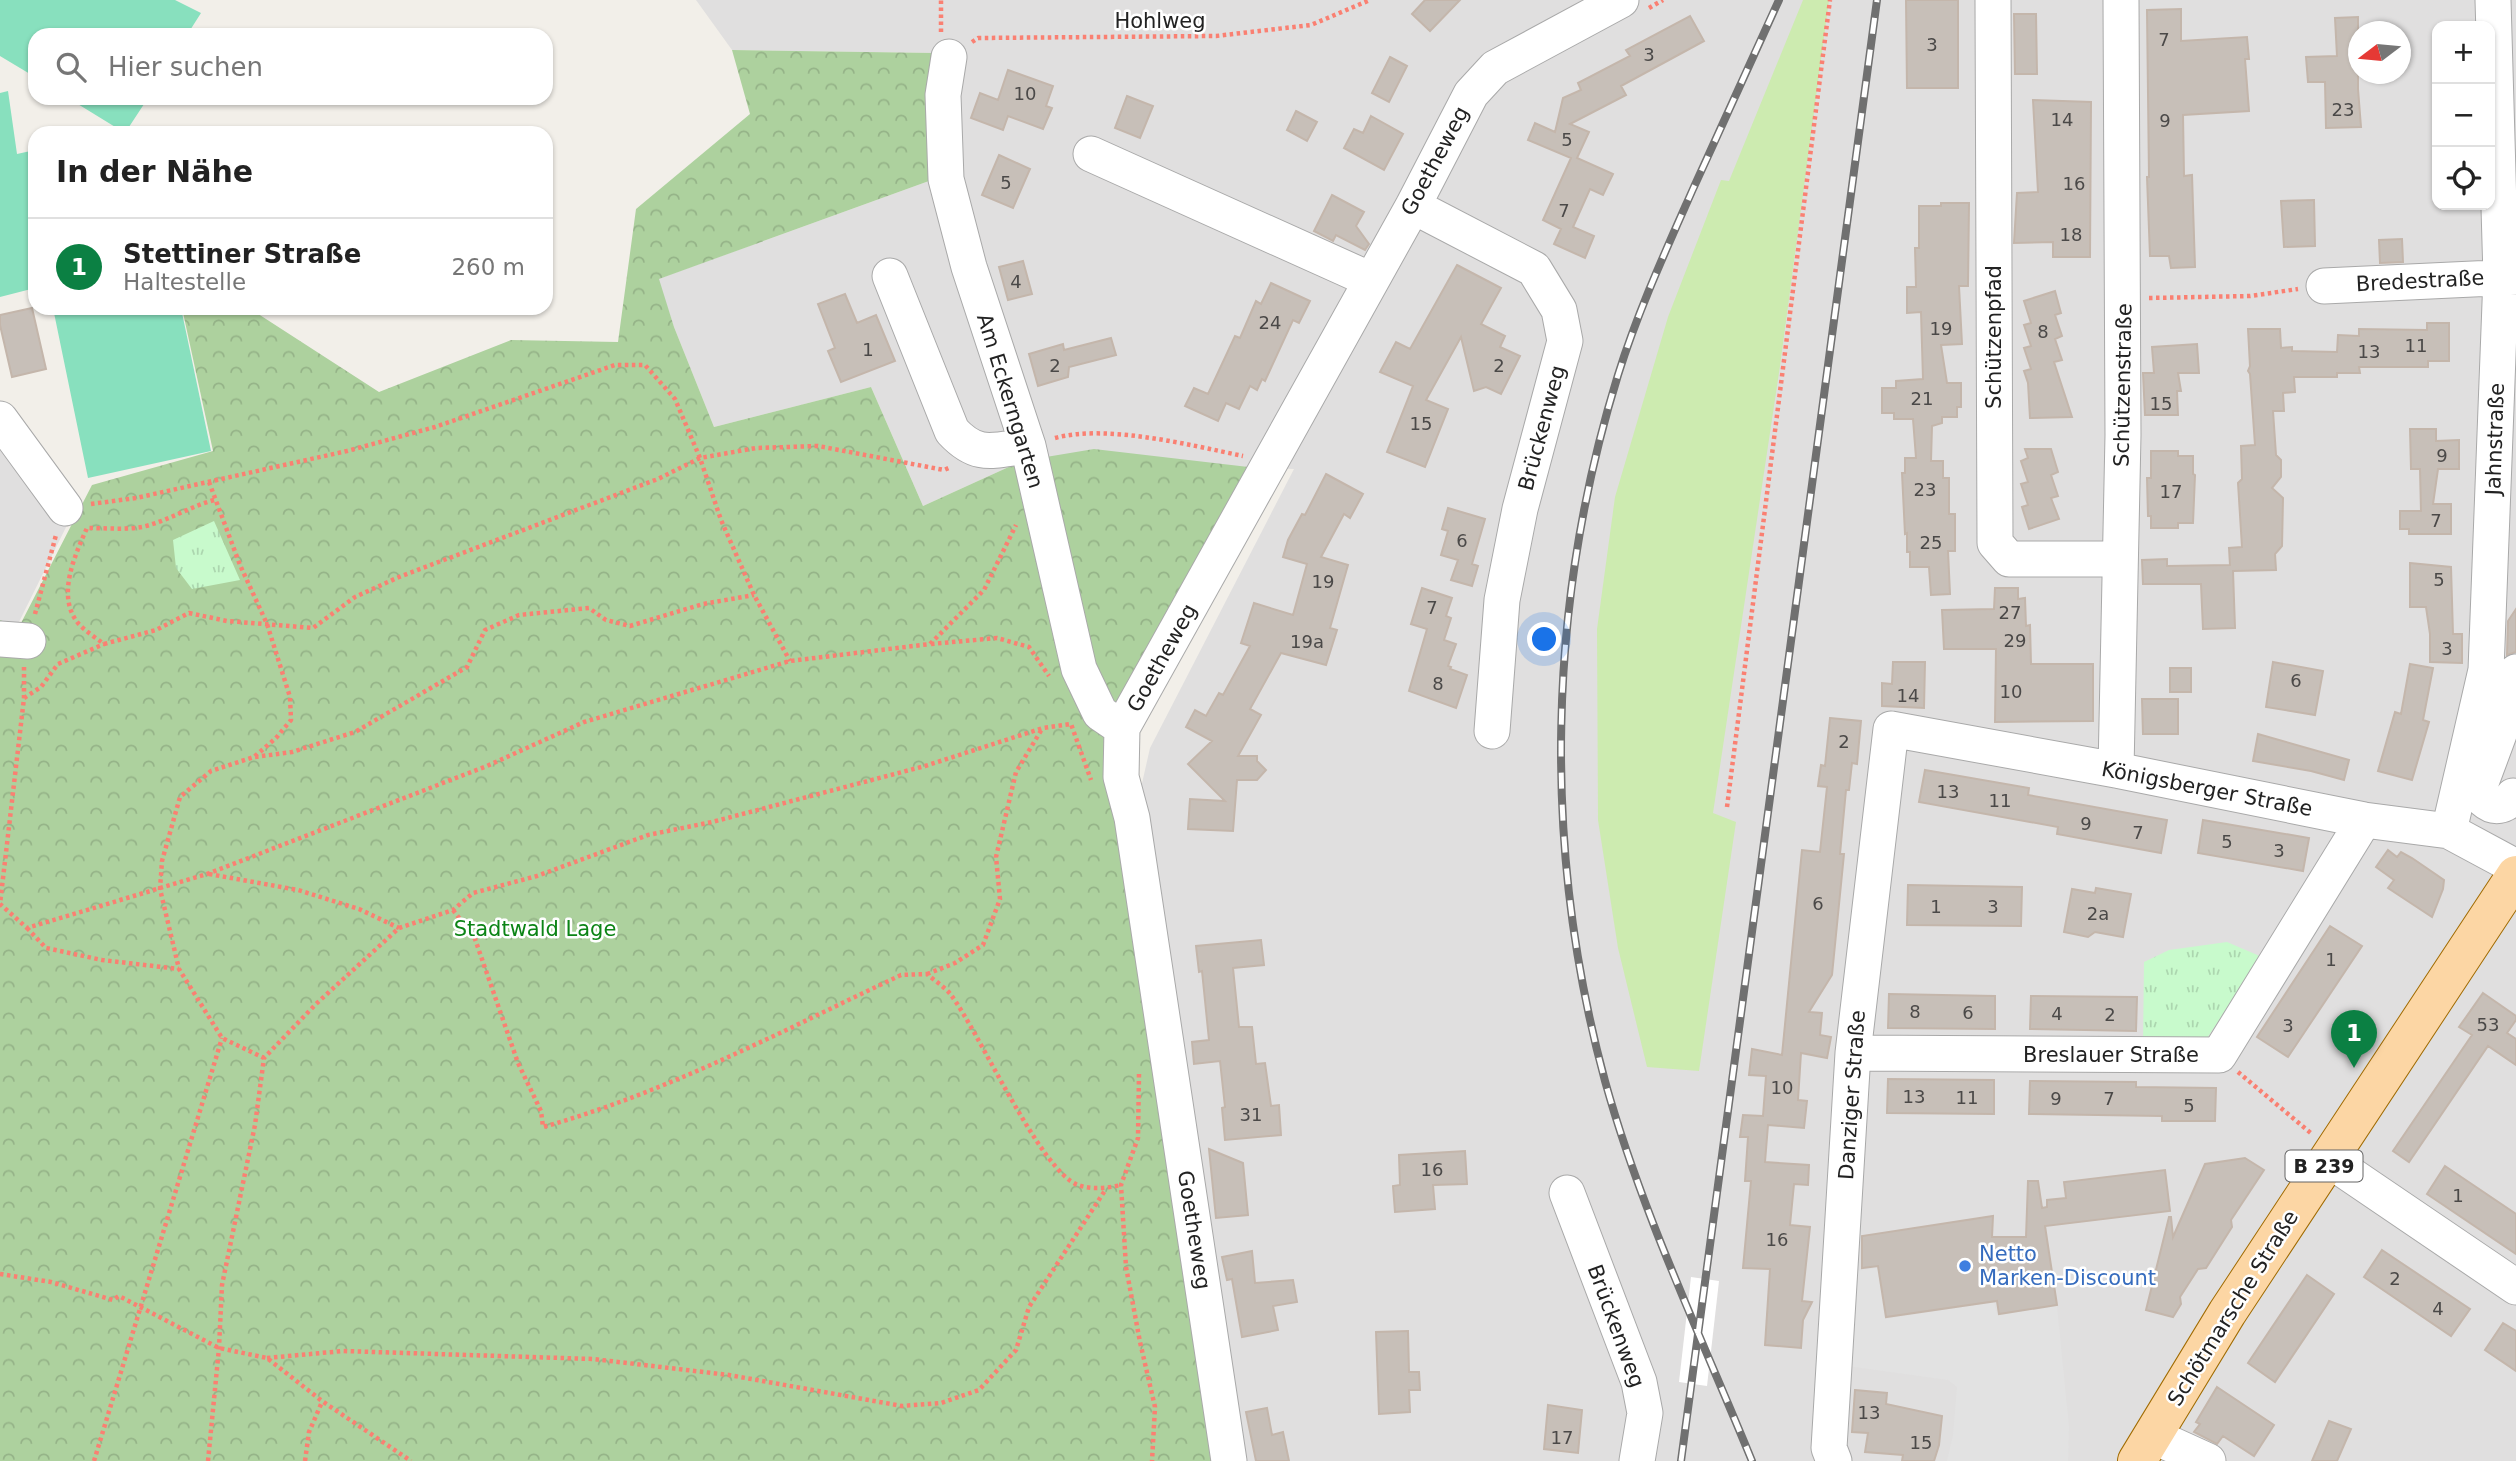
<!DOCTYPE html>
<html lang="de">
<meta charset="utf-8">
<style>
body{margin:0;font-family:"DejaVu Sans",sans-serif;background:#f6f6f6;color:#222}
.controls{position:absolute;right:21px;top:21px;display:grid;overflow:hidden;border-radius:14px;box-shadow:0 2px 5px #0004}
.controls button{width:63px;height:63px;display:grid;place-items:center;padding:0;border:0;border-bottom:2px solid #e0e0e0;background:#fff;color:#222;font:35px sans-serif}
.compass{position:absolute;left:2348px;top:21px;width:63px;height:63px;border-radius:50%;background:#fff;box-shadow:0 2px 5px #0004;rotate:254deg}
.you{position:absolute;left:1545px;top:640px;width:24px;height:24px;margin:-18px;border:5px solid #fff;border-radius:50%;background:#1a73e8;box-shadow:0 0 0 10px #1a73e833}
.badge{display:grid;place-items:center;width:46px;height:46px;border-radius:50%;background:#0b8043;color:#fff;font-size:23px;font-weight:700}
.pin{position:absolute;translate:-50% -58px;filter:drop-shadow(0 2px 4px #0008)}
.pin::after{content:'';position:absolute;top:37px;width:24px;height:21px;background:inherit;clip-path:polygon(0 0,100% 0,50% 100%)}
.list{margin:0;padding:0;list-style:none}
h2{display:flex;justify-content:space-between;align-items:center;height:91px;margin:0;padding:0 28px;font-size:30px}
h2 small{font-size:23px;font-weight:400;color:#767676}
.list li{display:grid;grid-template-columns:46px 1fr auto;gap:21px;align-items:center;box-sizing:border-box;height:98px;padding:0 28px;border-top:2px solid #e0e0e0}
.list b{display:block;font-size:26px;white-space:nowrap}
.list p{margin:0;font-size:23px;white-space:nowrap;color:#767676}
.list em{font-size:23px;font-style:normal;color:#767676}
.icon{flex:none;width:38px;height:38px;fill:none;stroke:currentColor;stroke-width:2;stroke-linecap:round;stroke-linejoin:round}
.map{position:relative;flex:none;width:2516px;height:1461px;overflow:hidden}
.search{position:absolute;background:#fff;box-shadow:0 2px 5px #0004;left:28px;top:28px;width:525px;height:77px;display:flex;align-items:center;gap:18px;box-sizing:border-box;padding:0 24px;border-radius:21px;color:#767676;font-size:26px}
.panel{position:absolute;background:#fff;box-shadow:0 2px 5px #0004;left:28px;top:126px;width:525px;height:189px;border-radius:21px}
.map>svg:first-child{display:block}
</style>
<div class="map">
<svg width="2516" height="1461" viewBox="0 0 2516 1461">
<defs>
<pattern id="forest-crowns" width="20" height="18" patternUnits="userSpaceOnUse" patternTransform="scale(1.75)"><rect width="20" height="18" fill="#add19e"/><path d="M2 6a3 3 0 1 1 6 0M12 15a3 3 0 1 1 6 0" fill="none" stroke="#95b388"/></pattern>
<pattern id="park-tufts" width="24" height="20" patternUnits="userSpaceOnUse" patternTransform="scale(1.75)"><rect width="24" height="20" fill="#c8facc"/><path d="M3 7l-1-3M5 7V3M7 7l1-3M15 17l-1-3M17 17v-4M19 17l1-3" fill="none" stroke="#acd6af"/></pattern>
</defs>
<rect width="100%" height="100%" fill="#f2efe9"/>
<path fill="#e0dfdf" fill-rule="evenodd" d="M696,0H2516V1461H1244L1138,801L1150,748L1294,469L1022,461L923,506L871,387L714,427L674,327L658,279L940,177L936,53L732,50ZM2437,26H2490V205H2437ZM2358,32H2400V74H2358Z
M0,419L75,509L16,628L0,621Z"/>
<path fill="url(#forest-crowns)" d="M732,50L936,53L940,177L659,279L674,327L714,427L871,387L923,506L1022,461L1094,449L1257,468L1108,735L1221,1461H0V620L19,627L92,485L213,451L182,308H249L379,392L511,340L618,342L636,209L750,114Z"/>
<path fill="url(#park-tufts)" d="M214,521L240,580L192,589L176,568L173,540Z
M2227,942L2262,957L2203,1044L2143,1045L2144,962L2169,950Z"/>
<path fill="#cdebb0" d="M1803,0H1829L1780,366L1713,813L1736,822L1699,1071L1647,1067L1618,948L1598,820L1597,629L1615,497L1668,317L1721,180L1729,181Z"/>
<path fill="#88e0be" d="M0,0H175L201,13L187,35H35V77L0,56Z
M8,91L17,154L35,150V288L0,297V93Z
M68,98H148L125,133Z
M53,308H181L211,451L88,478Z"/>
<path fill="#e2e2e2" d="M1877,1268L1885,1319L1994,1302L1997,1315L2057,1306L2069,1427L2068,1461H1947L1953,1435L1957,1387L1948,1380L1840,1365L1851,1272Z"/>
<path fill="#fff" d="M1691,1277L1719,1281L1707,1386L1679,1382Z"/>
<path fill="#c7bfb8" stroke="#c4b6ab" stroke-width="2" d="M1425,0H1460L1430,31L1412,14Z
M1906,0H1958V88H1907Z
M2181,9V41L2247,37L2249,59H2245L2249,111L2183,115L2184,176L2192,175L2195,267L2171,268L2169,256H2150L2147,177H2149L2147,10Z
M2014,14H2036L2037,74H2015Z
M1690,16L1704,41L1621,86L1626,95L1570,124L1589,132L1577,158L1613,174L1603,195L1590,189L1573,227L1594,236L1585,258L1554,244L1561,229L1543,220L1571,158L1528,140L1535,123L1555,132L1563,98L1581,90L1578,83L1630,56L1626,50Z
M2358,17V89L2361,127L2326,128L2325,82H2308L2306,57L2337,56L2335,18Z
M1390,57L1407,66L1389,102L1372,93Z
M1008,70L1053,86L1046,106L1052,108L1043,129L1008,116L1003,130L971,118L980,93L998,100Z
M1127,96L1153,106L1140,138L1115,128Z
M2033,100L2091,102L2090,257H2053V242L2014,243L2017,193L2038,192Z
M1296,111L1317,122L1307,141L1287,130Z
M1371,116L1403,134L1384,170L1344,148L1354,129L1363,133Z
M999,155L1030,169L1013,208L982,195Z
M1332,195L1364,212L1356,226L1369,244L1365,250L1336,235L1333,241L1314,231Z
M2314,200L2315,246L2284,247L2281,201Z
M1941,203H1969L1968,286H1959L1962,344L1941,345L1947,383H1961V407H1957V417H1942V423L1932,426L1931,461H1943V478H1949V514H1955V551H1948L1950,594L1931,595L1929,567H1910V552H1907V533L1905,534L1902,473H1905V458H1916L1913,419H1894V413H1882V388H1896V381L1923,379L1921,312L1907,313V287H1916L1915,248H1919V206H1941Z
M2402,239L2403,262L2380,263L2379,240Z
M1023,261L1032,294L1008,300L999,267Z
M1457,265L1501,288L1481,324L1505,336L1500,347L1520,356L1501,394L1486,387L1474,391L1461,337L1426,400L1448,409L1425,467L1387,452L1413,386L1380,372L1396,342L1410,349Z
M1271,283L1310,301L1299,323L1293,320L1265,381L1262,379L1257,390L1250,386L1239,409L1226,403L1218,421L1185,406L1194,388L1208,394L1235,336L1240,338L1256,301L1261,304Z
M2055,291L2061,313L2055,315L2062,336L2055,339L2062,360L2054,362L2072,417L2030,418L2028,383L2024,371L2031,369L2024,348L2031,346L2024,325L2031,323L2024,301Z
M845,294L857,323L876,315L895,361L841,382L828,351L835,348L818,304Z
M32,308L46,369L12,377L0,325V315Z
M2427,323H2449V361H2428V367H2359L2360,373H2337V377H2294L2295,392L2283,393L2284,411H2273L2276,455L2281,460V477L2272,488L2283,498L2282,546L2275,554L2276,570L2233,571L2235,628L2203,629L2201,584H2143L2142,560L2167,559V566L2230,565L2229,548L2242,547L2238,483L2242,479L2241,446L2255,445L2250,374L2248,371L2250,366L2248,329H2280L2281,348L2292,347V351L2337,352L2338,335L2359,336V329L2427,330Z
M1111,338L1116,355L1069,367L1068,377L1038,386L1029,354L1063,344L1064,350Z
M2197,344L2199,373H2178L2181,391H2177L2178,415H2145L2143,373H2154L2152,347Z
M2410,429H2436V441L2459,440V469H2438L2433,504H2451V534H2409V529H2400V511H2421L2420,469H2411Z
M2025,449H2051L2058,472L2051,475L2058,496L2051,498L2059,519L2029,529L2022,507L2028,505L2021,484L2028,482L2021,461L2028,458Z
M2151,451H2178V456H2193V474L2195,475L2193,523H2178V528H2151V516H2148L2147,478H2151Z
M1326,474L1363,494L1350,518L1344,514L1321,557L1348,565L1330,628L1337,630L1326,665L1281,653L1250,709L1261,715L1238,756H1257V761L1266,770L1257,780H1237L1233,831L1188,829L1190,799L1225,801L1188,764L1212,741L1186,727L1195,710L1206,716L1219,693L1223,695L1250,646L1241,643L1254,603L1293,615L1307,564L1283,557L1288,540L1302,514L1305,515Z
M1448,508L1485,519L1472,564L1478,566L1472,586L1451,580L1458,560L1441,555L1448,531L1442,529Z
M2410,563L2451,567L2453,634H2462V663L2430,662V634L2426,607H2410Z
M1422,588L1452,598L1446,616L1451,618L1444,640L1456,644L1448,666L1451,667L1450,669L1467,675L1456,708L1409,691L1427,629L1411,624Z
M1995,588H2018V599L2025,598L2026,626L2030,625L2031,664H2093V721L1995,722L1996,649H1944L1942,610L1994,609Z
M2516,609V652L2507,655L2508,621Z
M1893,662H1925L1924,708L1882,706V683L1892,684Z
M2273,662L2323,671L2315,715L2266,707Z
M2410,664L2433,668L2423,720L2429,722L2412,780L2378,771L2395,712L2401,714Z
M2170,668H2191V692H2170Z
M2142,699H2178V734H2143Z
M1830,718L1861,721L1857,764L1852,763L1849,790H1846L1840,854H1844L1832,975L1809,1012L1822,1013L1820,1035L1831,1037L1827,1058L1801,1053L1798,1100L1807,1101L1804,1128L1768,1125L1765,1162L1809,1165L1808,1185L1794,1184L1790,1225L1810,1227L1802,1301L1812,1302L1803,1320L1801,1348L1765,1345L1770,1269L1743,1268L1751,1181H1745L1748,1137H1740L1743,1115L1763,1116L1766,1076L1749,1075L1752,1049L1782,1055L1802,850L1820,852L1827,787L1818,786L1821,765L1825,766Z
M2258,734L2349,760L2344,780L2311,771L2253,761Z
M1925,770L2029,788L2028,795L2167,820L2161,853L2057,834L2058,827L1919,802Z
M2203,820L2309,838L2303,871L2198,853Z
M2388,850L2397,857L2401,852L2412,858L2444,880L2443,889L2432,917L2388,888L2394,880L2376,867Z
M1908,885L2022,887L2021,926L1907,925Z
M2096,888L2131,894L2123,937L2095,932L2088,937L2064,932L2072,889L2095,893Z
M2330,926L2362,946L2288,1057L2257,1037Z
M1261,940L1264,965L1233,968L1239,1027H1252L1256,1064L1265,1063L1271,1106L1279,1105L1281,1135L1225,1140L1222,1108L1225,1107L1220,1061L1194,1064L1192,1042L1209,1040L1202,971L1199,972L1196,946Z
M2483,993L2516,1016V1020L2507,1033L2516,1039V1065L2488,1046L2409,1162L2393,1151L2472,1035L2459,1027Z
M1889,994L1995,996V1029L1888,1028Z
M2031,996L2137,997L2136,1031L2030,1029Z
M1888,1079L1994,1080V1114L1887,1113Z
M2030,1081L2136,1082V1087L2216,1088L2215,1121H2162V1116L2029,1114Z
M1209,1149L1243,1163L1248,1215L1216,1218Z
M1465,1151L1467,1184L1433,1185L1435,1209L1395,1212L1393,1186L1400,1185L1399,1155Z
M2245,1158L2264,1170L2231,1220L2232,1227L2206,1268L2198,1269L2180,1297L2181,1304L2173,1317L2146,1310L2169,1217H2171L2173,1237L2205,1164Z
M2445,1166L2516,1214V1254L2427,1194Z
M2165,1170L2170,1211L2045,1226L2057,1305L1999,1314L1997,1301L1886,1317L1878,1266L1862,1268V1236L1993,1216L1992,1237H2026L2028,1181H2038L2042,1208L2047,1207V1200L2066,1198L2064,1182Z
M2382,1250L2470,1309L2451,1336L2364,1277Z
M1252,1251L1255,1283L1293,1280L1297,1302L1273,1306L1278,1330L1242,1337L1232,1279L1227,1280L1222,1257Z
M2307,1275L2334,1294L2275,1382L2248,1363Z
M2503,1323L2516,1331V1371L2485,1350Z
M1408,1331L1409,1372H1419L1420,1390H1409L1410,1412L1379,1414L1376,1332Z
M2217,1387L2274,1425L2254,1456L2223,1436L2217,1444L2194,1432L2200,1424L2196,1422Z
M1855,1390L1887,1393L1886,1404L1942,1416L1939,1445L1934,1461H1902L1903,1455L1865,1452L1868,1433L1852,1432Z
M1548,1405L1582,1410L1578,1453L1544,1449Z
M1267,1408L1272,1435L1283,1432L1289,1461H1256L1246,1412Z
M2329,1421L2351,1429L2337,1461H2312Z"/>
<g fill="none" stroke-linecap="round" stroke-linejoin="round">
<defs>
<path id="minor" d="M1993,0L1995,543L2009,559H2120
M949,57L943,95L946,179L969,267L1028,446L1079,669L1100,713L1122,728
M1091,154L1371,280
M1413,206L1534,269L1559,310L1565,341L1520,509L1502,600L1492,731
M890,276L952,431C978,459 993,450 1028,446
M2324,286L2516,277
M0,419L65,508
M0,639L28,641
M2116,770L2123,435L2121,0
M2513,796C2505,807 2494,809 2484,800L2479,788L2502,726L2504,687L2516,672
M2449,831L2486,670L2501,277L2493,0
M1853,1053L2219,1055L2364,820
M2329,1160L2516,1287
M1567,1193L1639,1382L1645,1413L1637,1461
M2153,1436L2208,1461
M1229,1461L1132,818L1121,777L1122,728L1413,206L1471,94L1495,68L1621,0
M1834,1461L1829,1448L1853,1053L1891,729L2116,770L2364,820L2449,831L2516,867"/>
<path id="major" d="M2137,1461L2227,1313L2516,875"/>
</defs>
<use href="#minor" stroke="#a9a9a9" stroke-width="37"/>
<use href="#major" stroke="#a06b00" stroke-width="40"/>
<path stroke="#fa8072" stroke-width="4.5" stroke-dasharray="3.5 3.5" stroke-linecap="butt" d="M1649,8L1663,0
M941,32V0
M972,42L978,38L1216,36L1311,25L1370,0
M2149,298L2250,296L2298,289
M1055,438C1107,424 1190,445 1243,456
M209,482L240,565L267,624L290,697L291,720L276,738L254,757L211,771L180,797L162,861L160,889L179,969L222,1038L264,1058
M214,500C189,507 168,521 142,527C125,530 105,528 87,528C75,555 56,596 78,623C85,631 96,638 104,644L156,630L189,613L227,621L313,628L355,597L399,577L658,479L700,458L756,448L818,446L944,470L951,467
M91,504L136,498L347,451L435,427L615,365H645L675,399L700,458L721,520L754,595L790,661
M35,614L56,535
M931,644L997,638L1029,647L1049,676
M24,667V698L0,904L27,928L207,874L487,766L584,722L790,661L930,644L984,590L1016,525
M24,698L41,687L58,664L104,644
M255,757L292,752L355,732L467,667L485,630L519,615L589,608L606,620L630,626L703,604L754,595
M1727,807L1830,0
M209,874L298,890L359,909L399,928
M453,910L475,939L518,1063L541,1111L543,1127C668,1092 784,1030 901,975L927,974C935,981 945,987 951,995C979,1032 1041,1172 1078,1185C1092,1190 1108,1188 1121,1185
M27,928L46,948L102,960L179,969
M927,974L955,963L983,945L1000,899L996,857L1016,772L1042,729
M2238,1072L2312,1134
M1139,1074L1138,1138L1121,1185L1126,1267L1140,1342L1155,1407L1152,1461
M0,1274L51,1282L113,1300L119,1296L219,1348L267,1358L322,1401L411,1461
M267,1358L343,1351L593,1359L729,1375L902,1406L941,1403L979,1390L1016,1350L1029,1307L1106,1189
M94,1461L222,1038
M208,1461L219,1348L222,1285L255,1125L264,1058L316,1004L399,928L453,910L473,893L537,876L648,835L712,822L925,766L1043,728L1071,724L1091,780
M305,1461L309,1432L322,1402"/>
<use href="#minor" stroke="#fff" stroke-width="35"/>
<use href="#major" stroke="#fcd6a4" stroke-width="38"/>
<defs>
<path id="rail" d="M1681,1461L1877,0
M1752,1461C1701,1336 1641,1211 1605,1081C1542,849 1547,604 1618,375C1638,311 1666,250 1693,189C1722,126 1750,63 1779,0"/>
</defs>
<use href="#rail" stroke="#707070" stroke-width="8"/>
<use href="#rail" stroke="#fff" stroke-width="5" stroke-dasharray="16" stroke-linecap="butt"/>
</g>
<circle fill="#3f7fe0" stroke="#fff" stroke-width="2.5" cx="1965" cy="1266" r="7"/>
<g text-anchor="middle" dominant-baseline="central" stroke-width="5" stroke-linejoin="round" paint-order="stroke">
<g font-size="18" fill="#4b4948">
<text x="2164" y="39">7</text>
<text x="1932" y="44">3</text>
<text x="1649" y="54">3</text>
<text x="1025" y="93">10</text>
<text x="2343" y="109">23</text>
<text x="2062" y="119">14</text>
<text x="2165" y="120">9</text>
<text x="1567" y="139">5</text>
<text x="1006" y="182">5</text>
<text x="2074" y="183">16</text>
<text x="1564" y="210">7</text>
<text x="2071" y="234">18</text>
<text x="1016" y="281">4</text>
<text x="1270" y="322">24</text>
<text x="1941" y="328">19</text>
<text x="2043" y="331">8</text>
<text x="2416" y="345">11</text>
<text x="868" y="349">1</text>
<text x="2369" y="351">13</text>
<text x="1055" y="365">2</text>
<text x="1499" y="365">2</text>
<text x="1922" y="398">21</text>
<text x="2161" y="403">15</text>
<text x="1421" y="423">15</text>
<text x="2442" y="455">9</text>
<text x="1925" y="489">23</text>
<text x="2171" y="491">17</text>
<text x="2436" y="520">7</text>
<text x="1462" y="540">6</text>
<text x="1931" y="542">25</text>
<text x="2439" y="579">5</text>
<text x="1323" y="581">19</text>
<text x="1432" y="607">7</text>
<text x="2010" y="612">27</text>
<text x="2015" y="640">29</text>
<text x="1307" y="641">19a</text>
<text x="2447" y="648">3</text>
<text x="2296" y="680">6</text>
<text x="1438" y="683">8</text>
<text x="2011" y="691">10</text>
<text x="1908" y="695">14</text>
<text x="1844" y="741">2</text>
<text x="1948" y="791">13</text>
<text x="2000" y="800">11</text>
<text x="2086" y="823">9</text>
<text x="2138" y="832">7</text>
<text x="2227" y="841">5</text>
<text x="2279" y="850">3</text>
<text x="1818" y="903">6</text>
<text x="1936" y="906">1</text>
<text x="1993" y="906">3</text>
<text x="2098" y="913">2a</text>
<text x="2331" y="959">1</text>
<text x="1915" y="1011">8</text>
<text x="1968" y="1012">6</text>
<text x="2057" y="1013">4</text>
<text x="2110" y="1014">2</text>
<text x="2488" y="1024">53</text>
<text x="2288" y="1025">3</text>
<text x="1782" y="1087">10</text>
<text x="1914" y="1096">13</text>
<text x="1967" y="1097">11</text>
<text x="2056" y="1098">9</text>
<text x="2109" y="1098">7</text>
<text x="2189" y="1105">5</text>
<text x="1251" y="1114">31</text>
<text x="1432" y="1169">16</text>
<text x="2458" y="1195">1</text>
<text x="1777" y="1239">16</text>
<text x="2395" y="1278">2</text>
<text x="2438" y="1308">4</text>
<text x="1869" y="1412">13</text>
<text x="1562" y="1437">17</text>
<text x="1921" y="1442">15</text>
</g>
<rect fill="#fff" stroke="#646464" stroke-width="2" x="2285.5" y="1150.5" width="77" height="31" rx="5"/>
<g font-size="19" font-weight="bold" fill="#222">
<text x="2324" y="1166">B 239</text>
</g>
<g font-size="21" fill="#222" stroke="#fff">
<text x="1160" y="21">Hohlweg</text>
<text transform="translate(1435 161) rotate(-62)">Goetheweg</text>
<text transform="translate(2420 281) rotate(-3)">Bredestraße</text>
<text transform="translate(1994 337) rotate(-90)">Schützenpfad</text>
<text transform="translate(2123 385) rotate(-89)">Schützenstraße</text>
<text transform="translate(1010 401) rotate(73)">Am Eckerngarten</text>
<text transform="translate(1542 428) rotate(-75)">Brückenweg</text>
<text transform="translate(2495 439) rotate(-88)">Jahnstraße</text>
<text transform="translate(1162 658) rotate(-61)">Goetheweg</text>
<text transform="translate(2207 789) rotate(11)">Königsberger Straße</text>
<text x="2111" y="1055">Breslauer Straße</text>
<text transform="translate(1852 1095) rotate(-86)">Danziger Straße</text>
<text transform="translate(1194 1230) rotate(81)">Goetheweg</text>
<text transform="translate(2233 1308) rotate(-58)">Schötmarsche Straße</text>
<text transform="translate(1616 1326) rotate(70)">Brückenweg</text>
</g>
<g font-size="21" fill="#0c8416" stroke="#fff">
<text x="535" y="929">Stadtwald Lage</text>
</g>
<g font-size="21" fill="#366cbe" stroke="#fff" text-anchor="start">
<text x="1979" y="1254">Netto<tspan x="1979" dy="24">Marken-Discount</tspan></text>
</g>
</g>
</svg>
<div class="controls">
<button>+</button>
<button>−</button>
<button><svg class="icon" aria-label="locate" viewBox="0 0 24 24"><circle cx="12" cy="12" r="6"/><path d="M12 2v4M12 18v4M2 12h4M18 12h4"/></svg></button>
</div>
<svg class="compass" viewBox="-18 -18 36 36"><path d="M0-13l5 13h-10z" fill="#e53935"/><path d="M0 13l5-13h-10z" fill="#767676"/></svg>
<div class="you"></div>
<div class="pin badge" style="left:2354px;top:1068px">1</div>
<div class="search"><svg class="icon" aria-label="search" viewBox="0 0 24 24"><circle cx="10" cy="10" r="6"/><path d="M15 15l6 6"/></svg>Hier suchen</div>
<section class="panel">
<h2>In der Nähe<small></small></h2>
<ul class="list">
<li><span class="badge">1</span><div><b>Stettiner Straße</b><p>Haltestelle</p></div><em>260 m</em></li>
</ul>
</section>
</div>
